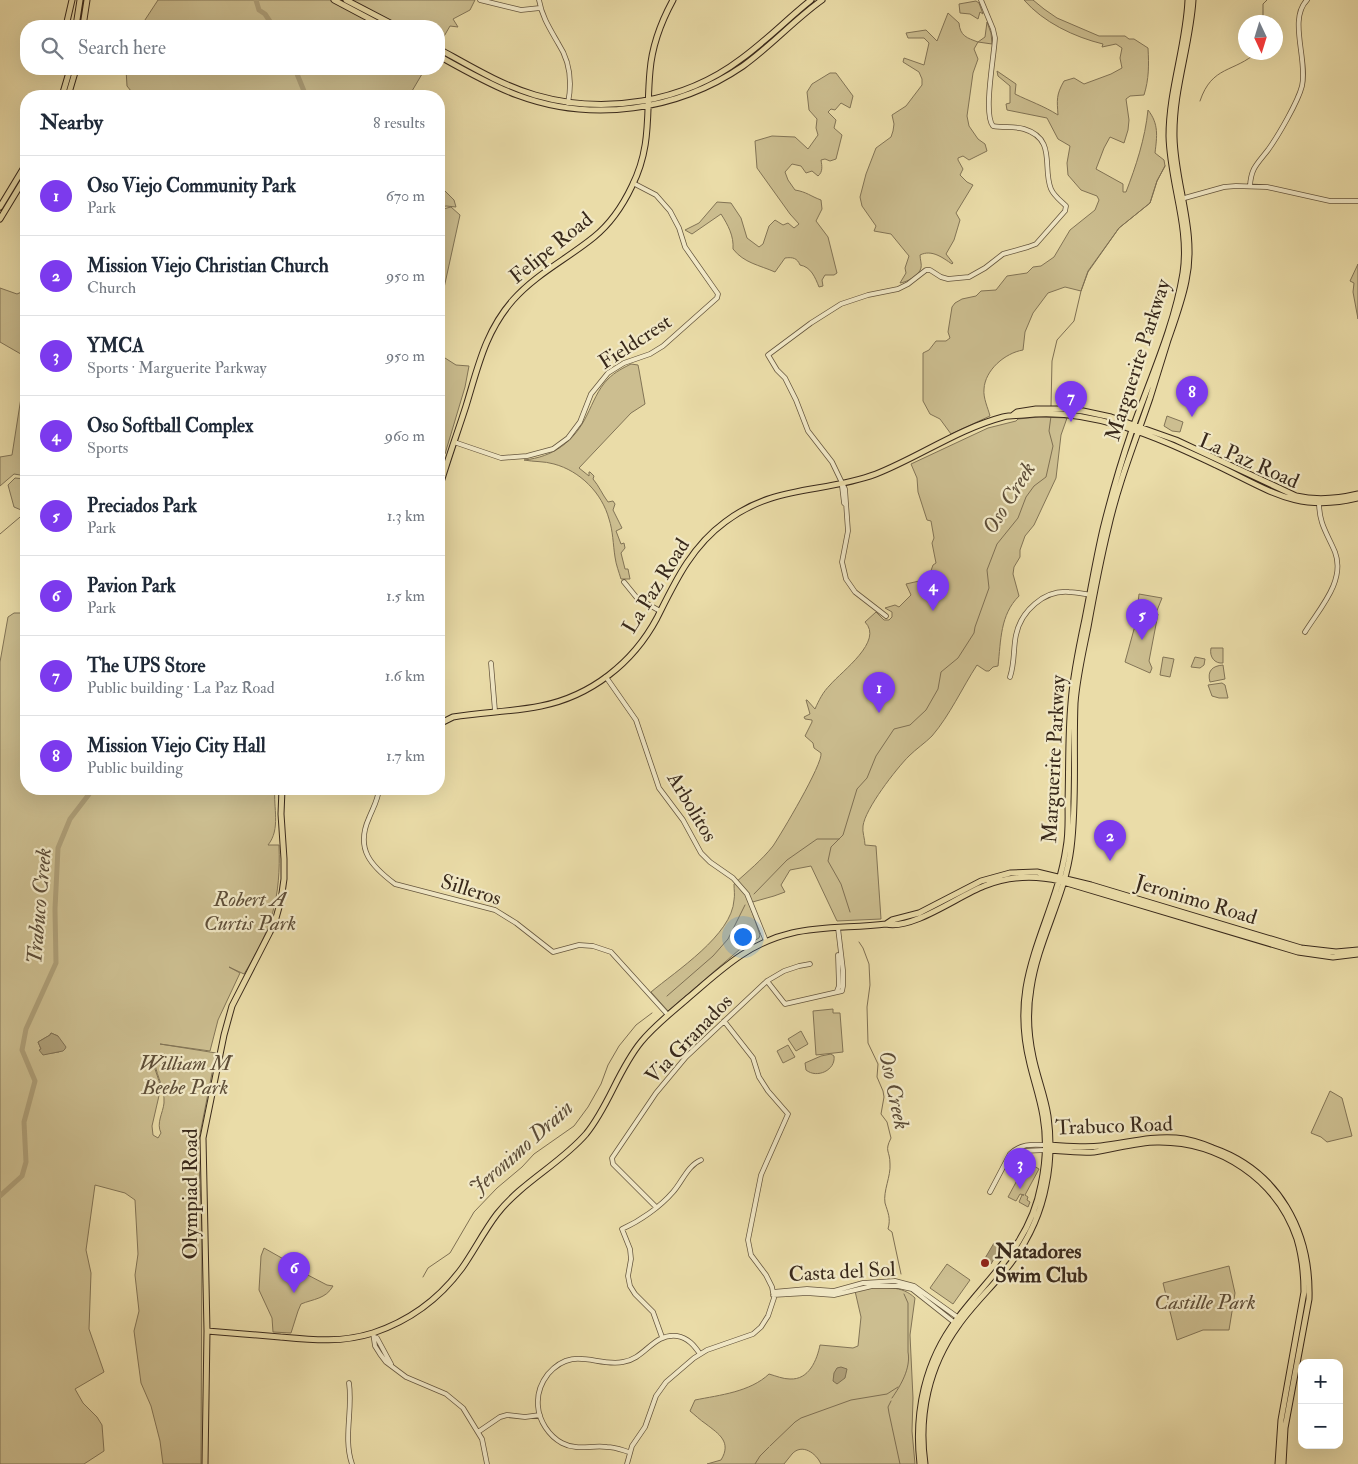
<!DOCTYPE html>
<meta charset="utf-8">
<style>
body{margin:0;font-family:"IM FELL Double Pica",serif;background:#f2f2f3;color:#1f2937}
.controls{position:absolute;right:15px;bottom:15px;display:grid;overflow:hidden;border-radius:10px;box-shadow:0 5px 20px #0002}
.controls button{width:45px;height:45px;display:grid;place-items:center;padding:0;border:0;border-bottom:1px solid #e0e1e3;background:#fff;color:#1f2937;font:25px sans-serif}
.compass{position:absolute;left:1238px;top:15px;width:45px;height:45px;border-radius:50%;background:#fff;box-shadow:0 5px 20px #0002;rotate:176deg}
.you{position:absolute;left:742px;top:936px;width:18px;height:18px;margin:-12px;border:4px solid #fff;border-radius:50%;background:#1a73e8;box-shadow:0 0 0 8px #1a73e833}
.badge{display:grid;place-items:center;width:32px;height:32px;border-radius:50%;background:#7c3aed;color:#fff;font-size:16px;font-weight:700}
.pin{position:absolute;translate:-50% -41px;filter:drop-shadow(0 1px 2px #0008)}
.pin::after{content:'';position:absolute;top:26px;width:18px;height:15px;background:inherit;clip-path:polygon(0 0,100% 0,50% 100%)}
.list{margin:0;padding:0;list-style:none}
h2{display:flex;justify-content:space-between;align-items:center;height:65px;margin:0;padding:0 20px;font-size:21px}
h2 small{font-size:16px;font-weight:400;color:#747a83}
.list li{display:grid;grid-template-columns:32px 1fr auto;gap:15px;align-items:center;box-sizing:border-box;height:80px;padding:0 20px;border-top:1px solid #e0e1e3}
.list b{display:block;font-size:19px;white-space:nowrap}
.list p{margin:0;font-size:16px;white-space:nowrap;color:#747a83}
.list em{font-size:16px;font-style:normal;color:#747a83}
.icon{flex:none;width:28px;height:28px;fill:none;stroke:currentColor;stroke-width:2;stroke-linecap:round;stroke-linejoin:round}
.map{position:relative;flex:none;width:1358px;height:1464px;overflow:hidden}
.search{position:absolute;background:#fff;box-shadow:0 5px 20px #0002;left:20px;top:20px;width:425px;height:55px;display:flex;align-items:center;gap:12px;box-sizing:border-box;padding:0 18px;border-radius:20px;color:#747a83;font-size:19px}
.panel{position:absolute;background:#fff;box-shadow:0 5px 20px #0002;left:20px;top:90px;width:425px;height:705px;border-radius:20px}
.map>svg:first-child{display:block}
</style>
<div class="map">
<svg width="1358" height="1464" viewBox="0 0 1358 1464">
<rect width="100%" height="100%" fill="#eadca8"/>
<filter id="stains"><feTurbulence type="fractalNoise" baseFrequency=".004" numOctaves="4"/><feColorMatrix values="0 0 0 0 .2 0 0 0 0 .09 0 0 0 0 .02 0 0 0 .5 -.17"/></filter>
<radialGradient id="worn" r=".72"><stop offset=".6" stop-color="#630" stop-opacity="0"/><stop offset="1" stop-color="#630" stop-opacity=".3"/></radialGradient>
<path fill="#ccbe90" stroke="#827456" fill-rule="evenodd" d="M158,0H475L470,10L453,19L458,27L450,26L439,45V26H141Z
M1024,0H1033L1044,9L1057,18L1099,36H1125L1129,39H1134L1148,48C1149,65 1149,79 1144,95L1130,96L1126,99L1129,120L1128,130L1124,143L1110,137L1104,148L1096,169L1123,184V192H1126C1136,166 1145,139 1148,110C1159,124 1157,136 1155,153L1164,160L1165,166L1157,181L1150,203L1119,228L1088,271L1081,291L1065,287L1048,293L1033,313L1025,332L1023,350C1005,353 985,370 984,389C983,398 988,408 990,416L951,434L940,419L930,414L923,401V353L929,350L936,341H946L950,338L948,332L952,307L955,303L962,299L976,296L981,291L996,290L1007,276L1027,273L1033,267L1041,266L1054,257L1070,230L1095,210L1099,200L1097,196L1081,190L1068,175L1067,163L1070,146L1058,139L1047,118L1007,110L1006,104L1010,103V86L998,76L997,71L1016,84L1015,94C1029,101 1044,106 1058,115C1057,100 1056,95 1064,81L1074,78L1084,84L1111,74L1122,68L1120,58L1122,48L1116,44L1102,47L1103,44C1074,37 1043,22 1024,0Z
M976,1L979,3L983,14L980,12L978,19L970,14L960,13L959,4Z
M948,13L959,23C960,36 967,38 978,42L974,49L978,59L973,73L967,116L969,126L978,139L985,144L987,151L969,160L963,156L958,158V160L963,169L960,175L967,182L973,185L956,213L960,220L954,240L946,254L953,263L952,264C943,258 932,249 920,255C920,259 922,265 921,268C919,276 907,282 900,283L906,273L905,268L909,256L891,234L874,231L876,226L862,206L860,197L866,174L876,148L891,137L893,131L894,124L892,115L906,106L922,85V79L919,72L903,62L904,58L924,65L929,43L924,38H908L906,33L926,30L937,41Z
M987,22L991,33L992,44L978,42L985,37Z
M126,69H425L412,91L411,96H135L127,86Z
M830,73H836L853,96L850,108L841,103L835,110L831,109L828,112L836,120L834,128L842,135L836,159L830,161L825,159L821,160C822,166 823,172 818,176L812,171L806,173L801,166L792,164L785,172L788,180L795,190C807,192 810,196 821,200L822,209L816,221L828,237L837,273L834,275H825L822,280L823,286L819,287C815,277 811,267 800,265C797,258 793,257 785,258L775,272C759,265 744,263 733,249C734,236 728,225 721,214L692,234L685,230L699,223L717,202L731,203L741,218L747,238L759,247L763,244L769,226L775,220L783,225L788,223L794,228L799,224L790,214L757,168L755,141L772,136L795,137L808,149L818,135L816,128L817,119L809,110L807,92L812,84Z
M439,177L444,185L442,188L454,200L456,207L446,206L439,208Z
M451,207L460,215L444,288L439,332V210Z
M1358,264V319L1353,292L1354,283L1350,281Z
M0,288L17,294L26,290V357L0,342Z
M439,356L445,358L456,365L469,366L465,387L445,454H439Z
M631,364L638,365L639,370L645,404L631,413L579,468L589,476V472H590L594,476L593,479C599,486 602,494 608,502L613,501L615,504L613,510L622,528L616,531L621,544L624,543L625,548L621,553L625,569H628L630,579H621C619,572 616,565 615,557C613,544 613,531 609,519C602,493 580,471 554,464C544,461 534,462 524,460C553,457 574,442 587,415C593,403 598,389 608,379C615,372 623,368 631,364Z
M26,366V476L14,474L0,486V457L12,455Z
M1167,416L1183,422L1180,432L1172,431L1164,426Z
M1039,417L1067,418L1061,435L1056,478L1034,525L1025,536L1020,550V557L1014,567L1013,574L1019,596C1000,615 1001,640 998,666L993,667L989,671H986L977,665C962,688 950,715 932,736C925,743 916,749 909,756C896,769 865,809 863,826C862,832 865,839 865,845L876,846L881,919L837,921L811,866L790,870L781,885L785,892L774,896L749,903L760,935L759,938L739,950L668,1011L651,992C676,971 732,935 734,900C735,895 734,890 734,884C747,872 762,860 773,846C781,834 823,764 821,753L814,748L813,743L805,736L812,722V720L805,719L804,717L810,714L806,700H807L815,709C819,700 823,692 830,685C842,671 884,641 865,622L876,612L884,620H889L892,617V612L885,608L895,605L899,607L911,595L906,584L928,579L933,565L936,563L932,543L934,538L931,521L927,520L918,492L917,478L911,464L973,435L988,428L1016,421L1018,419Z
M15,478L26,479V512L14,507L8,485Z
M1139,594L1162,598L1156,613L1158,614L1149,661L1152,668L1150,673L1125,662L1136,622Z
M14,613H26V789H275C273,807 281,829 268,845H279C281,897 272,929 244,974L229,967L240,973L218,1020L210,1051L160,1044L216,1053L198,1144L202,1226L201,1464H163L160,1441L151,1406L141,1383L134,1331L139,1311L135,1275L138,1254L135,1200L125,1193L95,1185L86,1250L91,1273L89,1329L104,1372L75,1389L83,1403L97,1417L102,1425L104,1451L84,1464H0V662L8,617ZM51,1033L58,1036L59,1052L45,1054L41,1049L38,1042L50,1035ZM156,1054C156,1056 154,1061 155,1064C157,1077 165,1089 164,1103C163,1113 156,1123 161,1133L158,1138L153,1135L152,1126L161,1087L153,1063Z
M1211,648H1223V663C1215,664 1209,657 1211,648Z
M1163,657L1174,659L1170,677L1160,675Z
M1195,657L1205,659L1204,665L1200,668L1191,667Z
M1223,665L1225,679L1210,682C1207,671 1212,666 1223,665Z
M1222,683L1225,685L1228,698H1219L1212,696L1208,685Z
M833,1009V1013H840L843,1052L816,1055L813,1011Z
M801,1031L808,1044L796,1051L788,1039Z
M788,1045L795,1057L783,1063L777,1051Z
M831,1054L834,1056C836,1070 817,1079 806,1070L805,1063L821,1056Z
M1330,1091L1342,1098L1352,1136L1327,1142L1321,1137L1311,1133Z
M1027,1162L1039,1169L1025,1195L1028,1197L1027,1200L1030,1202L1028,1207L1019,1202L1022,1195H1024L1020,1194L1016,1201L1008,1197Z
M264,1248L287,1261L294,1263L302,1272L327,1285L333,1286C326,1299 313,1299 301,1304L298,1311L291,1333L273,1332L272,1318L259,1290L261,1256Z
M947,1264L970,1280L953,1304L930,1288Z
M1229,1266L1235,1293L1229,1330H1203L1177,1340L1163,1283Z
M866,1287C884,1288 902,1285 915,1298L910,1335L913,1398L912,1431L915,1464H821C816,1453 802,1443 792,1454C789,1457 787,1461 784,1464H707L721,1460C732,1442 719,1434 706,1424C700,1420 695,1415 690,1411L695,1400C720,1395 750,1392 769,1374C776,1376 783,1379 790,1379C809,1380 817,1360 820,1345L853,1348L858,1346L861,1317L855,1291Z"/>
<path fill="#ae9f78" stroke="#7f7053" d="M51,1033L58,1036L66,1047L65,1049L63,1051L43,1055L39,1050L41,1049L38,1042L50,1035Z
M994,1243L1001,1247L991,1264L984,1260Z
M841,1367L847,1369L845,1378L837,1384L833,1381L834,1373L837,1368Z"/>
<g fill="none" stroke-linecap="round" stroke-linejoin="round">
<path stroke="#7f7053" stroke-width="1" d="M1263,22V4L1267,0
M1200,101C1212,65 1234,73 1257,52
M1051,407L1052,361L1057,340L1074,321L1081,291L1088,272L1119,228L1150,203L1157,181L1165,166
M0,534L26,512
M754,894L787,860L817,839H839
M850,912L841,884L828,861L831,847L843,835L857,789L867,778L876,756L894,729L910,725L926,710L938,689L941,672L958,658L974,633L975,627L989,588L987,570L997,544L1018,518L1026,497L1034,486L1046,477L1053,446L1049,431L1051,416
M859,942L863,948L869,964L870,985L867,1007L868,1043L878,1064L877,1077L883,1091L884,1097L881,1114L887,1122L891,1138C884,1152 890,1150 890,1164C891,1176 883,1191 885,1203C888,1213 891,1218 888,1229L892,1232L901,1274
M667,996L713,956L728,939L745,905
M423,1277L428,1268L450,1253L474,1212L497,1188L522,1167L534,1154L574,1126L588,1107L601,1084L608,1065L619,1046L636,1025L652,1013
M892,1398C901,1385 911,1368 908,1352V1303L904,1294
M891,1401L888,1407L889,1413L900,1464
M770,1446L795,1422L801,1418L851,1400L887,1394L898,1387
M755,1464L760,1456L769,1447"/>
<path stroke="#ae9f78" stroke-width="5" d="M256,0L259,10L265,14L273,26
M295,69L306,96
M0,1196L22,1176L26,1162L24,1122L35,1081L22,1050L26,1029L56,963L55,909L58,848L70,819L93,789"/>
<defs>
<path id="minor" d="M480,0L521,10L540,8
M539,0C542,17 550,29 558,43C570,61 572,83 568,103
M1250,186C1251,168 1257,164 1268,150C1278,136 1298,102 1302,86C1308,60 1288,19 1307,0
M1181,199L1224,187L1236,186L1267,187L1330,201H1358
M454,442L501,458L527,456L553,449L568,438L580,422L591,394L608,373L624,363L650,354L663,346L717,298L718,294L685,247L679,228L670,211L656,195L633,183
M842,486L844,503L846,505
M624,582L637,598L660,611
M886,616L855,592L846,579L842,562L848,531L845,489L832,462L808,431L796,400L785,378L777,370L768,355L811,323L841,304L868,295L898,289L908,284L926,270H930L941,277L948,279L969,277L985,268L1003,254L1028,247L1036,244L1065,211L1066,206C1061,201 1054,196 1051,189C1042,168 1057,139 1024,129C1013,126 1004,128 993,126C983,114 994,57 995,38L993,29L981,0
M1305,632C1319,609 1346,581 1335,552C1327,533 1319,524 1319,502
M491,663L495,711
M606,677L636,720L659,788L683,820L701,853L710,862L733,878L747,894L766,941
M1010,677C1015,662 1013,649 1016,635C1021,611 1044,590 1069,592C1076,592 1084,594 1092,595
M379,789C378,800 373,808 369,818C355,849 371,866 395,884L495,910L516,923L553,952L579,945L593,946L611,952L668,1015
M767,981L785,1004L842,991L843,986V970L838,928
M837,991L839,986L838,955
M1008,1160L1023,1151L1045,1150
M990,1192L1010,1154C1020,1144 1031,1144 1045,1145
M656,1207L613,1164L612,1158L656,1093L686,1057L767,981L784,971L799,966L810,964
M773,1292L807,1289L834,1291L863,1283L895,1281L914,1286L960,1319
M773,1295L807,1293L834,1295L872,1286H898L912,1289L955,1323
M373,1333L375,1346L380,1354L386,1362L406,1377L446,1394L463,1408L482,1439L487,1464
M374,1337L377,1338L391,1364
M662,1337L653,1312L635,1294L630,1286L628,1276L631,1259L630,1249L622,1229C640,1221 660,1207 673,1192C682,1182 688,1165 701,1160
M349,1383C353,1410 343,1438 352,1464
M478,1432L500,1417L507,1415L525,1417L540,1415
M629,1452C622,1450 615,1447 607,1447C591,1445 577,1451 562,1443C549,1436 539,1421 538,1406C537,1395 541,1383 548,1374C573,1345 596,1367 623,1362C645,1359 653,1333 677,1336C688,1338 694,1345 700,1354
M627,1464L632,1446L645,1427L656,1396L666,1382L694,1358L707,1350L753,1334L761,1327L768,1316L774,1298L772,1287L766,1275L751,1255L748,1240L761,1175L788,1114L768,1091L759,1077L753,1058L724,1021"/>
<path id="major" d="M334,0L383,26
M346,0L396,26
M66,26L72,0
M76,26L80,0
M83,26L87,0
M439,49C470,66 501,85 535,95C604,115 683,103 741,59C766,41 787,19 811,0
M439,56C464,70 490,85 517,95C592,123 677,111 743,66C771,46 794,20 822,0
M62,96L70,69
M68,96L76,69
M0,207L26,164
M0,219L26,176
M1013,415L1017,412L1036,409H1064L1083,411L1111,417L1176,440L1296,496C1318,501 1337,499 1358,494
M439,489C447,461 457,434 466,406C478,367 485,332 513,300C536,274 567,259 594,237C610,224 623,205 632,186C652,146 646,113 650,71C652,46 661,22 673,0
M439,724L453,717C482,712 512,712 541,706C591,696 633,663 657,618C675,582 691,547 725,522C775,484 822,494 876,474C919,457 958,429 1003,417C1011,415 1017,416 1024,415C1092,407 1156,437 1216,465C1269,490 1297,513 1358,498
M886,924L892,920L919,913L981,881L1010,873L1037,872L1091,885L1301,948L1336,952L1358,950
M1048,1145C1066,1146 1084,1148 1101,1146C1127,1143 1151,1136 1176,1138C1189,1139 1201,1143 1213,1148C1279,1171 1311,1232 1309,1299L1285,1428L1283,1464
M1048,1150C1063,1151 1078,1153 1094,1152C1115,1149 1136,1142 1157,1142C1219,1141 1277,1179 1297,1239C1302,1256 1304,1274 1304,1292L1281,1420L1278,1464
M207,1331C231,1333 256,1335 280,1337C313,1340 341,1343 373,1333C409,1321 440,1298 462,1268C474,1251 484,1231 497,1214C522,1182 560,1164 586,1134C609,1106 618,1070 641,1042C654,1026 672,1012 688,998C721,970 748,943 792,933C823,926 854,928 886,924C913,930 958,896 984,886C1009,876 1034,875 1060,881L1298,952L1333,957L1358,954
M205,1464L207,1331L203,1138L224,1035L232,1006L270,932L276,918L281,900L284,879V859L281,814L282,789
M920,1464C914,1412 925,1361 957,1319C991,1274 1030,1244 1041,1185C1046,1162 1047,1139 1043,1116C1040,1098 1034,1081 1030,1064C1024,1040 1022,1013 1026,988C1034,940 1059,897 1066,848C1069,833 1068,818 1068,802C1069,769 1068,736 1071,703C1073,675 1079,647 1085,619C1091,589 1096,559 1103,529C1111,497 1120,465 1131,433C1149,381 1174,328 1183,273C1190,226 1170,183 1169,136C1169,90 1186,46 1188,0
M925,1464C918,1415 929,1366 958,1326C971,1307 988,1291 1003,1273C1024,1248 1040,1217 1046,1185C1051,1162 1051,1139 1048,1116C1045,1096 1037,1077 1033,1057C1028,1034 1027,1011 1031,988C1038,940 1065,897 1071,848C1077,800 1073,751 1075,703C1077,677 1083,652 1088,627C1094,594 1100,562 1108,529C1118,484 1135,442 1150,398C1156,379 1162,359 1168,340C1175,320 1182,301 1186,281C1197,232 1175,185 1174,137C1173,90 1190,46 1193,0"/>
</defs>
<use href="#minor" stroke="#65563e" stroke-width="5.5"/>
<use href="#major" stroke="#39291b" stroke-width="7"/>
<use href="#minor" stroke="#f1e8c6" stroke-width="4"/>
<use href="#major" stroke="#eadca8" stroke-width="5"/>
</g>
<circle fill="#8f2418" stroke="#f1e8c6" stroke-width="2" cx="985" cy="1263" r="5"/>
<g text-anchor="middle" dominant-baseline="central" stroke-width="4.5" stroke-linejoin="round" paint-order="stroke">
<g font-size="21" fill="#39291b" stroke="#f1e8c6">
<text transform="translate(551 248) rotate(-39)">Felipe Road</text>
<text transform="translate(635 342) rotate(-33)">Fieldcrest</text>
<text transform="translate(1138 360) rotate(-72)">Marguerite Parkway</text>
<text transform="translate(1249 461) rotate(24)">La Paz Road</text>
<text transform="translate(656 586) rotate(-58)">La Paz Road</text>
<text transform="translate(1054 759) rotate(-87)">Marguerite Parkway</text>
<text transform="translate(692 807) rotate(59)">Arbolitos</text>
<text transform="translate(471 890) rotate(17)">Silleros</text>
<text transform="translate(1196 900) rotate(17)">Jeronimo Road</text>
<text transform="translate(689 1039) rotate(-46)">Via Granados</text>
<text transform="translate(1114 1126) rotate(-2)">Trabuco Road</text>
<text transform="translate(190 1194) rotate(-90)">Olympiad Road</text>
<text transform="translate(842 1272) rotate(-3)">Casta del Sol</text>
</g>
<g font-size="21" font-style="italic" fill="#5e4e38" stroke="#f1e8c6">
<text x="250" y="899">Robert A<tspan x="250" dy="24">Curtis Park</tspan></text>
<text x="185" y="1063">William M<tspan x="185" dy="24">Beebe Park</tspan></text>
<text x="1205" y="1302">Castille Park</text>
</g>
<g font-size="21" font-weight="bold" fill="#39291b" stroke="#f1e8c6" text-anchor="start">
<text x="995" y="1251">Natadores<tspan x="995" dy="24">Swim Club</tspan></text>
</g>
<g font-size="22" font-style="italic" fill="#5c4c37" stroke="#f1e8c6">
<text transform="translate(1009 498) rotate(-58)">Oso Creek</text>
<text transform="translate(39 906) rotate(-85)">Trabuco Creek</text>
<text transform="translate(894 1090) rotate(78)">Oso Creek</text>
<text transform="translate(521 1148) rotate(-42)">Jeronimo Drain</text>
</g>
</g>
<rect width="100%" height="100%" filter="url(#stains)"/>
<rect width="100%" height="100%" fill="url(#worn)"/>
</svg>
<div class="controls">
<button>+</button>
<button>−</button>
</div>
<svg class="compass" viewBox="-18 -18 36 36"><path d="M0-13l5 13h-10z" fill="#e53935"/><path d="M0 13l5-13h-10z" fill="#747a83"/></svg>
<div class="you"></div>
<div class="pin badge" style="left:879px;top:713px">1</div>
<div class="pin badge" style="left:1110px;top:861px">2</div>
<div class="pin badge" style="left:1020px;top:1189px">3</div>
<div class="pin badge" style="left:933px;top:611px">4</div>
<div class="pin badge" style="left:1142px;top:640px">5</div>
<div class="pin badge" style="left:294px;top:1293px">6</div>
<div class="pin badge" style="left:1071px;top:422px">7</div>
<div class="pin badge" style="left:1192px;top:417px">8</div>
<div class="search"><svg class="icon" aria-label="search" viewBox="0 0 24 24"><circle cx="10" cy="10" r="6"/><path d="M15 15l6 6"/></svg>Search here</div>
<section class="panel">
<h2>Nearby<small>8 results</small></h2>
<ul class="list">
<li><span class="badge">1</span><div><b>Oso Viejo Community Park</b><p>Park</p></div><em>670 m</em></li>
<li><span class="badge">2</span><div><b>Mission Viejo Christian Church</b><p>Church</p></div><em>950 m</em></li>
<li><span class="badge">3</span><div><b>YMCA</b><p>Sports · Marguerite Parkway</p></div><em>950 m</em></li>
<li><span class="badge">4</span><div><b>Oso Softball Complex</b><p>Sports</p></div><em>960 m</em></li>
<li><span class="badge">5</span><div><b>Preciados Park</b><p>Park</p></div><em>1.3 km</em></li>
<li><span class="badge">6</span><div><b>Pavion Park</b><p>Park</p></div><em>1.5 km</em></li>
<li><span class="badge">7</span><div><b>The UPS Store</b><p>Public building · La Paz Road</p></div><em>1.6 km</em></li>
<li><span class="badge">8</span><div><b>Mission Viejo City Hall</b><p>Public building</p></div><em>1.7 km</em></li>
</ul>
</section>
</div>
